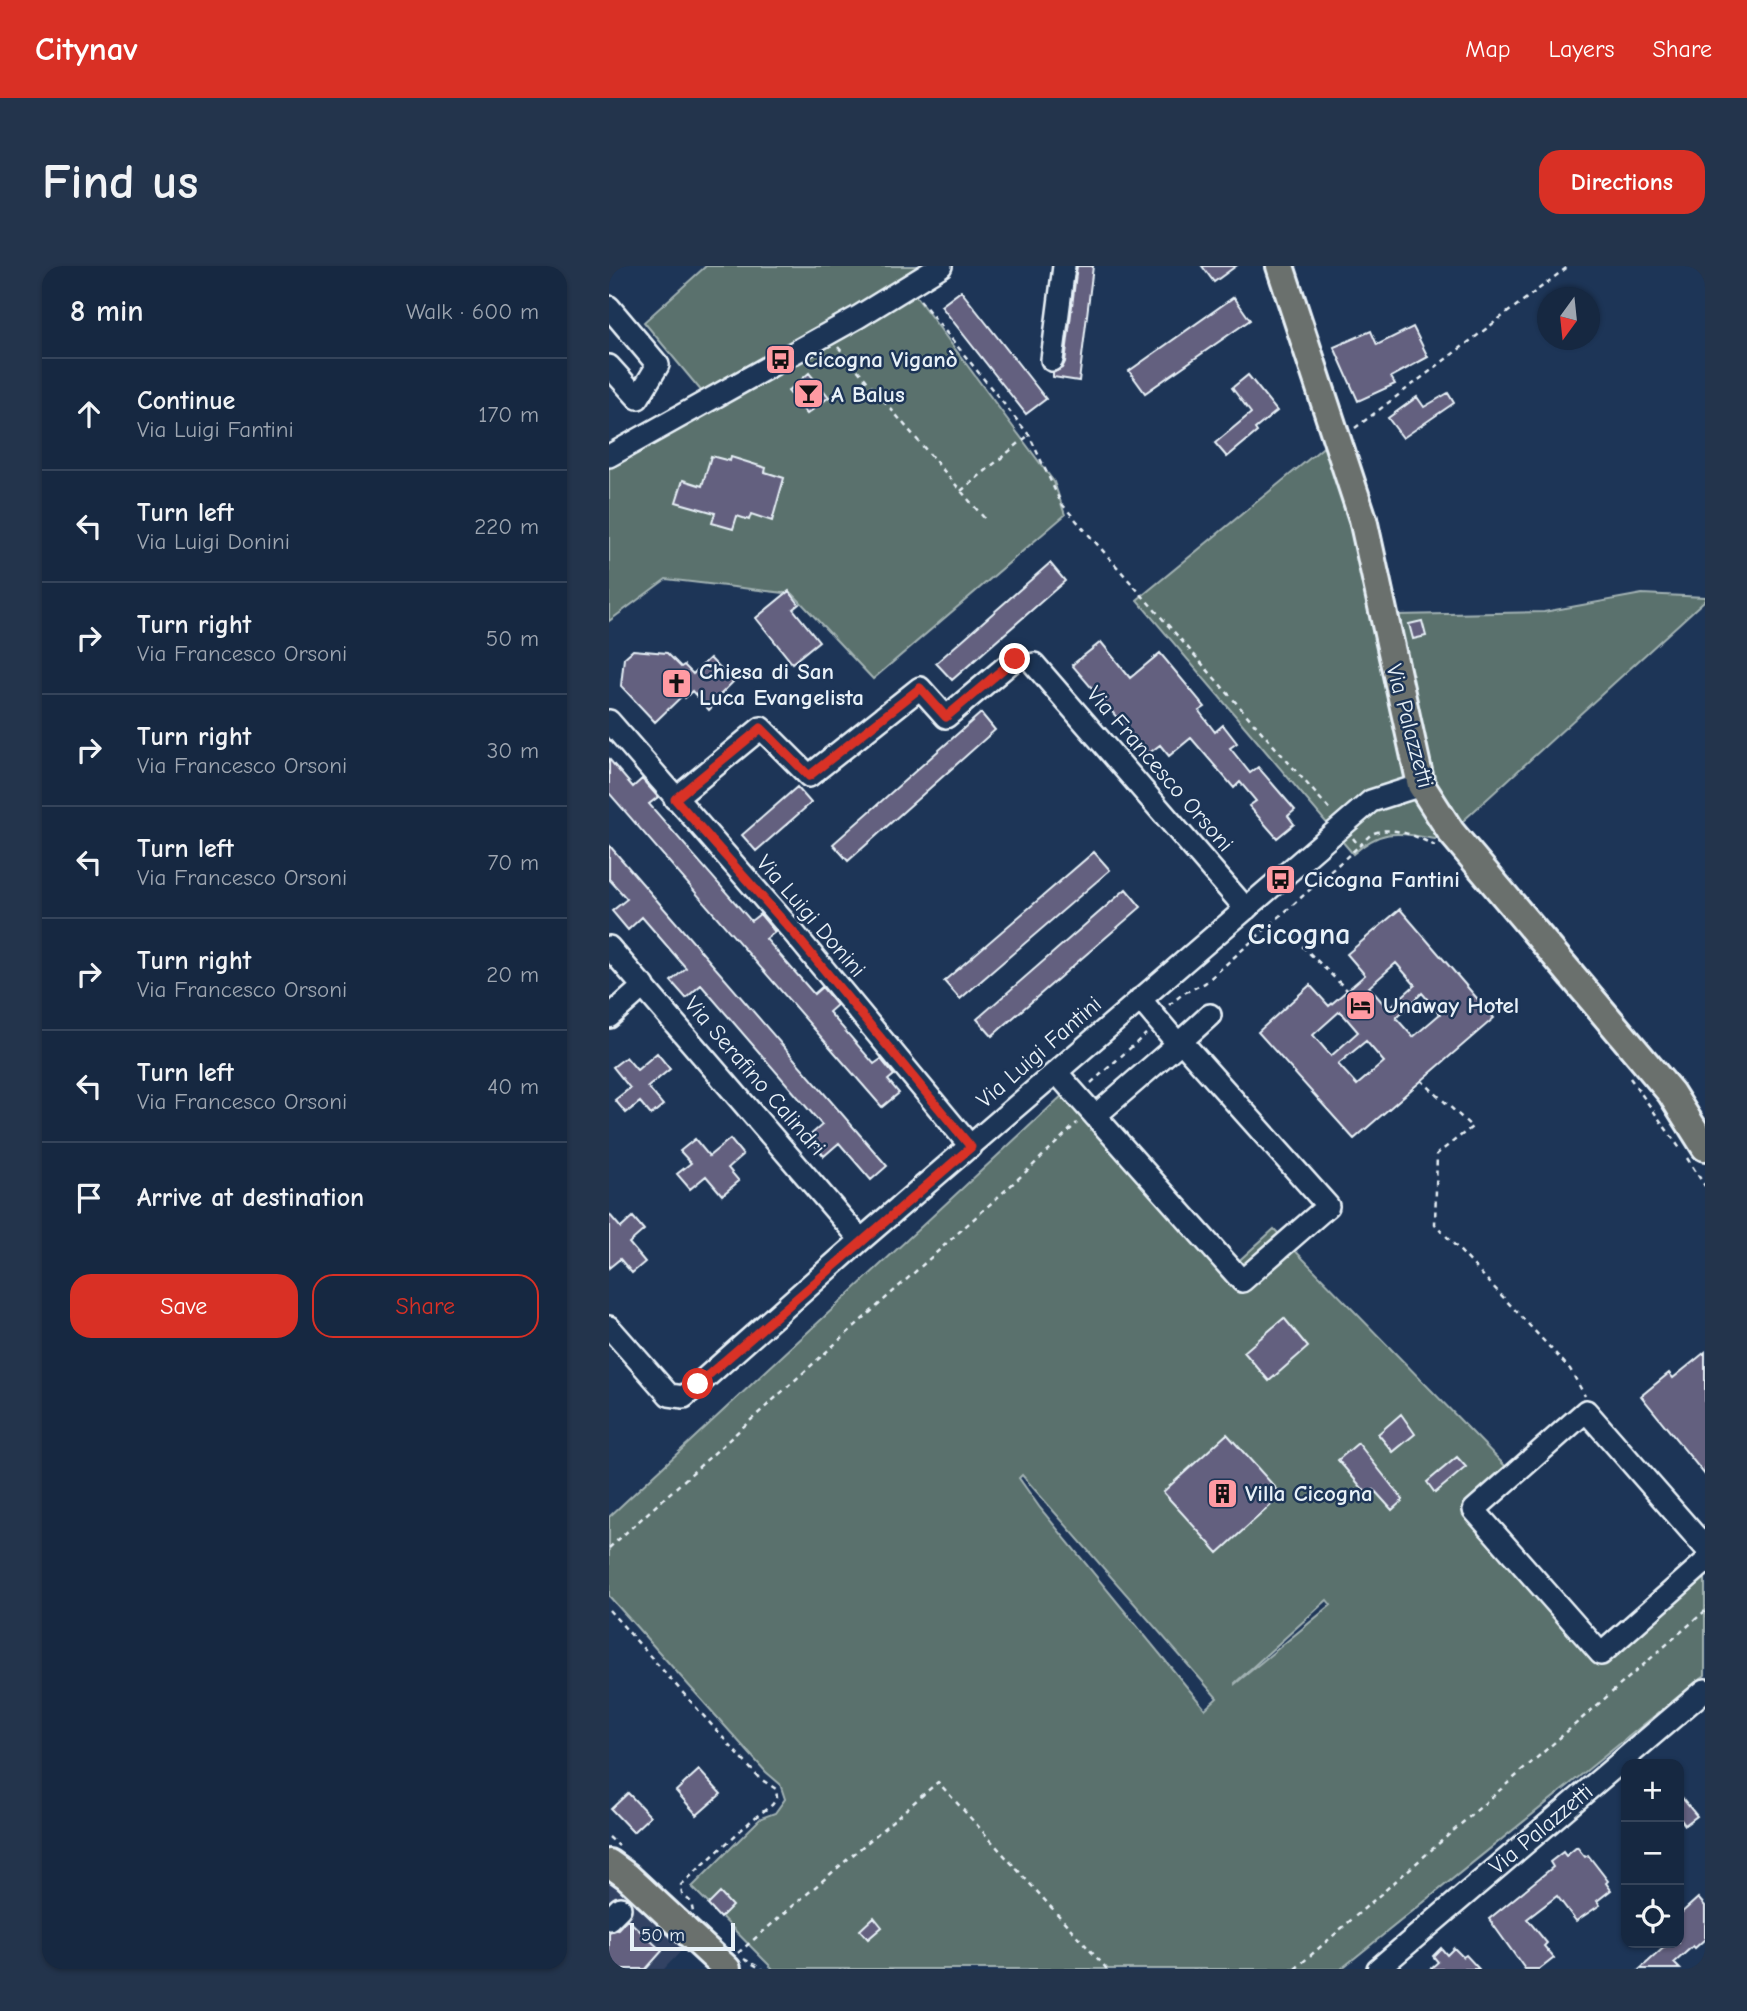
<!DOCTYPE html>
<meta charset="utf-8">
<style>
body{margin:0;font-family:"Comic Neue",sans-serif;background:#23344c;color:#f1f3f6}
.controls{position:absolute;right:21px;bottom:21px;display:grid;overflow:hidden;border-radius:14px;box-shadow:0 2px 5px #0004}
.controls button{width:63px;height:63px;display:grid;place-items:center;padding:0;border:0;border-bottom:2px solid #35445a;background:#162841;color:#f1f3f6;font:35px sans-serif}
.compass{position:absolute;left:928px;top:21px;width:63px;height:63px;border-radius:50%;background:#162841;box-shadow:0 2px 5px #0004;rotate:195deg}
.scale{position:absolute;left:21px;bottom:18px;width:105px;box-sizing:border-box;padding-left:7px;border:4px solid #e8f1f8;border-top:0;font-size:19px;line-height:24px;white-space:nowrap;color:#e8f1f8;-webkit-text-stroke:5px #1d3557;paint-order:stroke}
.stop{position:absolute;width:21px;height:21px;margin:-16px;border:5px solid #d93025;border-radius:50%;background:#fff}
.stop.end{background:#d93025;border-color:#fff;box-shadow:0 2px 7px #0008}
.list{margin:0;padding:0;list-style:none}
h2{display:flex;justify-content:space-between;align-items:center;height:91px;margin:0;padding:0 28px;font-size:30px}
h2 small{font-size:23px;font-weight:400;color:#9ea6b1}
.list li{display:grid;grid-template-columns:46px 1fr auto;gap:21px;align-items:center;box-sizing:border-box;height:112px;padding:0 28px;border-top:2px solid #35445a}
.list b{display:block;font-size:26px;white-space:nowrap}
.list p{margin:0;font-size:23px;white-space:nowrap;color:#9ea6b1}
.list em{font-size:23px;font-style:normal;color:#9ea6b1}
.actions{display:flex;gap:14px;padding:21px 28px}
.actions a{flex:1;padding:16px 0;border:2px solid #d93025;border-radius:21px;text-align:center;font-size:24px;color:#d93025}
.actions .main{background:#d93025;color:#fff}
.icon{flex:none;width:38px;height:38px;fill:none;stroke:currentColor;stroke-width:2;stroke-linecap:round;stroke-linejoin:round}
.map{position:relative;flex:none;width:1096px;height:1703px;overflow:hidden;border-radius:21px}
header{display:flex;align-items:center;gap:42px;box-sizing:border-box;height:98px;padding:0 35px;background:#d93025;color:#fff}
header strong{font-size:33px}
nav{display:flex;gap:38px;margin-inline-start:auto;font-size:24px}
.intro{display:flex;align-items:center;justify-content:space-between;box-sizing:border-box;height:168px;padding:0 42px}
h1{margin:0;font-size:49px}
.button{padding:18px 32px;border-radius:21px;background:#d93025;color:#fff;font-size:24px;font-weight:700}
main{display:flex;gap:42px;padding:0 42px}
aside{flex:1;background:#162841;border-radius:21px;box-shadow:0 2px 5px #0004}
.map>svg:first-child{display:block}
</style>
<header>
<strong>Citynav</strong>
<nav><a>Map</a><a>Layers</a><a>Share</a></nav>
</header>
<div class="intro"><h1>Find us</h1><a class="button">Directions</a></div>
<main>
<aside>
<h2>8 min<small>Walk · 600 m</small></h2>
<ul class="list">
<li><svg class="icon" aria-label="ahead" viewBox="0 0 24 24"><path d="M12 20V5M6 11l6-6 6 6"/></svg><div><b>Continue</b><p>Via Luigi Fantini</p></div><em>170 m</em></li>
<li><svg class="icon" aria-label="left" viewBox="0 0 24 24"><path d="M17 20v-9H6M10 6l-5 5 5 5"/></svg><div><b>Turn left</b><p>Via Luigi Donini</p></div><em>220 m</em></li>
<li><svg class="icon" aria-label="right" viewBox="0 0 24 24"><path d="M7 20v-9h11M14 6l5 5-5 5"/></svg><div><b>Turn right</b><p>Via Francesco Orsoni</p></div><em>50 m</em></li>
<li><svg class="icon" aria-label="right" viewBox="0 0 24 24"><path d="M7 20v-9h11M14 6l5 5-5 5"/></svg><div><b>Turn right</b><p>Via Francesco Orsoni</p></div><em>30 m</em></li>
<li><svg class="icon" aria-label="left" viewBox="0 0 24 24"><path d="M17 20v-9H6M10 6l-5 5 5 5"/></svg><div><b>Turn left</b><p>Via Francesco Orsoni</p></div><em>70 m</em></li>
<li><svg class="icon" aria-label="right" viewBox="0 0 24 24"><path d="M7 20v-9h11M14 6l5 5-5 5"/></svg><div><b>Turn right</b><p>Via Francesco Orsoni</p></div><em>20 m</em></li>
<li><svg class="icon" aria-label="left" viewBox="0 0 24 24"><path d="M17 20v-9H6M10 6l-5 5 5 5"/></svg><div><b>Turn left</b><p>Via Francesco Orsoni</p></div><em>40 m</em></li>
<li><svg class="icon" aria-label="arrive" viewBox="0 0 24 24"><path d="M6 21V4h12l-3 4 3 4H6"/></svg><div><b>Arrive at destination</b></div></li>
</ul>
<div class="actions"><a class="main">Save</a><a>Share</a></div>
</aside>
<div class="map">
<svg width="1096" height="1703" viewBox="0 0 1096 1703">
<rect width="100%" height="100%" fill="#1d3557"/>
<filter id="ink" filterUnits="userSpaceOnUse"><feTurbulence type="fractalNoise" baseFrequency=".0143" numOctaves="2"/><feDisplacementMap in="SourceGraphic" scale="14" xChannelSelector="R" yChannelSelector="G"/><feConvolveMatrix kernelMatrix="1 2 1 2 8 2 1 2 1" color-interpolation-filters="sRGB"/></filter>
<g filter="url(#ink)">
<path fill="#324263" d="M0,1610L77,1680L55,1703H0Z"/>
<path fill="#5a716d" stroke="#a1b1b2" stroke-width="2" fill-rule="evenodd" d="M97,0H329L300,21L445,216L456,249L264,413L184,328L57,313L0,355V189L99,133L35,56Z
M728,170L788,349L935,346L1033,328L1096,331V334L854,555L826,573C789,567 775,561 744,588L528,334Z
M457,826L613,1010L665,963L902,1206L857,1246L991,1398L1096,1307V1409L732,1703H164L83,1621L152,1552L166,1547L176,1533L171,1518L157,1506L0,1330V1251ZM413,1209L608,1432L596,1443L431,1242L410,1212ZM718,1334L722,1339L626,1418V1417Z"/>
<path fill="#64617f" stroke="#e8f1f8" stroke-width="2" fill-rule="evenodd" d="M468,0H484L470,115L444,111V107L453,102L456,96Z
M593,0H627L605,16Z
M352,25L437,133L417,148L332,40Z
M625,31L641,54L536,127L520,105Z
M804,61L819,91L782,111L786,118L749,135L725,81L762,65L768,79Z
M200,107L220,131L198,148L179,125Z
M639,109L668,145L646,163L648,166L618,191L606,177L642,147L623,122Z
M839,127L845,137L794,172L779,152L808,131L815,141Z
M102,190L121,195L122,191L157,202L156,206L175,212L163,255L142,248L140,254L128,250L124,263L103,257L106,247L67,236L74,214L93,220Z
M441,297L456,315L343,414L327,397Z
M180,325L190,338L184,343L210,375L183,397L147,352Z
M813,355L817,370L804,373L800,358Z
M492,376L521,412L551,387L596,441L590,445L606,466L614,459L628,477L621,482L641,507L649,501L686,544L679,550L685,558L668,572L640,540L647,535L631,516L625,522L582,472L560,490L551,479L539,488L463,399Z
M24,384L58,387L72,401L75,399L84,408L101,392L124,416L108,432L110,434L100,444L83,425L76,432L74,429L46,456L12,420L15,392Z
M372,447L386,464L239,595L224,578Z
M0,493L24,521L33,513L49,531L40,538L142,655L151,648L166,666L157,673L205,728L213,721L228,739L220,746L265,798L272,793L285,809L279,814L290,827L273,841L0,527Z
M188,521L202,537L147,585L133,569Z
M0,579L278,900L262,914L230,877L215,890L199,871L213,859L92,719L77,732L62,715L77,702L33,651L19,664L3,645L18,633L0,613Z
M485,586L501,604L351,733L335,715Z
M517,623L532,641L383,770L368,753Z
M791,643L885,752L745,873L649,766L701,719L720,740L756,709L738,688ZM787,697L806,719L779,743L760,721ZM813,727L831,748L804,771L787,752ZM731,745L749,766L722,790L704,769ZM757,775L775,796L748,819L729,798Z
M48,787L61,803L39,821L54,839L42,849L31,836L17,847L6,834L21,822L4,801L17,791L28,804Z
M86,873L100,890L121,873L134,889L119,902L130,915L113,929L97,910L81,923L68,908L82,897L71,885Z
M0,948L12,962L24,951L35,964L20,977L36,996L23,1007L11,993L0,1002Z
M675,1052L699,1081L660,1115L635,1086Z
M1096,1086V1209L1032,1130L1060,1107L1064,1112Z
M792,1148L806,1168L784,1186L769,1168Z
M618,1168L673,1229L609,1287L554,1226Z
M749,1177L794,1234L783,1244L765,1224L759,1229L729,1194Z
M848,1191L857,1201L826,1227L818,1216Z
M90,1504L112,1528L88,1549L67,1525Z
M19,1527L41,1550L24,1566L2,1543Z
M1070,1528L1088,1550L1076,1559L1070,1551Z
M968,1581L976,1591L979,1589L999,1615L997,1617L1002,1624L988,1635L991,1639L967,1655L948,1630L918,1653L938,1677L935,1680L945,1692L931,1703H916L880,1653L944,1601L941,1596L954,1586L957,1590Z
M111,1627L123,1640L111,1652L99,1639Z
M1089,1632L1096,1640V1673L1086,1682L1084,1680L1065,1697L1071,1703H1031L1060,1677H1070V1649Z
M265,1651L273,1661L259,1673L251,1664Z
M18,1653L53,1685L37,1703H0V1666L9,1663Z
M832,1682L838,1689L845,1682L854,1691L857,1689L870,1703H821L829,1696L824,1690Z"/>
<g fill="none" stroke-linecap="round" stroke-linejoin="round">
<defs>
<path id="minor" d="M0,41L49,99L29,132L0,100
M443,94L455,0
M0,190L249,51L332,0
M425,398L637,643
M0,455L184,666L362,881
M66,533L152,462L200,510L311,422L337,451L406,393
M0,681L252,974
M531,733L569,778L601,749
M0,751L35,720
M447,806L633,1015L719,940L572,775
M486,850L569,778
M0,1061L60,1129L75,1131L252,974L762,535L812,519
M1096,1281L977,1145L865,1244L992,1388L1096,1296
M0,1653L11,1642
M769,1703L1096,1424"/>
<path id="major" d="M671,0L754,253L812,519L842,566L1062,827L1096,881
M0,1597L18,1610L118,1703"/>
</defs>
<use href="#minor" stroke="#e8f1f8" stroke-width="26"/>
<use href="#major" stroke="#e8f1f8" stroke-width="32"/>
<path stroke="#e8f1f8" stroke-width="2.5" stroke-dasharray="5 5" stroke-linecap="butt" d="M311,34L420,169L452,237L722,545
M229,81L376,253
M746,162L960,0
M352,225L420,169
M744,572L750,580C754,577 759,570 763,568C782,558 810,571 826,580
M686,673L738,724
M560,739L575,727L596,717L750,580
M1021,812L1072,884
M812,814L863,861L828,888L826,958L961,1103L976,1130
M482,817L537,768
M1078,892L1096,920
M0,1282L420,903L468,857
M0,1344L150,1512L167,1523L168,1532L163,1539L144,1553L72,1619L73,1628L82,1636L84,1646
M0,1571L10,1580
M129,1687L329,1516L498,1703
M135,1693L153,1703
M686,1703L1096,1345"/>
<use href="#minor" stroke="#1d3557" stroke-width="21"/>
<use href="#major" stroke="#6b706d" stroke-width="26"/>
</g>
</g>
<g fill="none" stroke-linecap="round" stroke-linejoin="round" filter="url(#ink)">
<path stroke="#d93025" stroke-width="9" d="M89,1118L362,881L184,666L66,533L152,462L200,510L311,422L337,451L406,393"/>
</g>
<defs>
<symbol id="bus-square" viewBox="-11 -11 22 22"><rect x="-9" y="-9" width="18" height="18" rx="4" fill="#ff9aa2" stroke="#1d3557"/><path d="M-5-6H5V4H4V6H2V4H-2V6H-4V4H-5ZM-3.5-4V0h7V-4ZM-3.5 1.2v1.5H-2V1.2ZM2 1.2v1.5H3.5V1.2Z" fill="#111"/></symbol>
<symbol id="bar-square" viewBox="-11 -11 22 22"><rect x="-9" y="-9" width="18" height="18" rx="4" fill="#ff9aa2" stroke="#1d3557"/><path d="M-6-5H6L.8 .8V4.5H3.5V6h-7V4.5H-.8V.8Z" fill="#111"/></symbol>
<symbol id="church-square" viewBox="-11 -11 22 22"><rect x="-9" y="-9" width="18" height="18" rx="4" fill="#ff9aa2" stroke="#1d3557"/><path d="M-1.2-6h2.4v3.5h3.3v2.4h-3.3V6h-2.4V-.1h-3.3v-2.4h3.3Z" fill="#111"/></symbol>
<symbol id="hotel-square" viewBox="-11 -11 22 22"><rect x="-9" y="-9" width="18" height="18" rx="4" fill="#ff9aa2" stroke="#1d3557"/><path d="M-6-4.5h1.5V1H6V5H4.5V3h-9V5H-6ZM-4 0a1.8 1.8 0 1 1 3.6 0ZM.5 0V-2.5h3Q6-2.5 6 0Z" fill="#111"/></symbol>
<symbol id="building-square" viewBox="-11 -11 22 22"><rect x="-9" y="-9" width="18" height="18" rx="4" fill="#ff9aa2" stroke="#1d3557"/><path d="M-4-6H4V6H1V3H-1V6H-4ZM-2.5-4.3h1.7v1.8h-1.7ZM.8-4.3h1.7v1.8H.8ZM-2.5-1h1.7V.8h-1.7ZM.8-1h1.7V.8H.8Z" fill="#111"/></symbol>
</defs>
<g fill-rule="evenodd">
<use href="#bus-square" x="154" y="76" width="35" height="35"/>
<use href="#bar-square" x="182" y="110" width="35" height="35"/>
<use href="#church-square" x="50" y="400" width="35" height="35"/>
<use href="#bus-square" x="654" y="596" width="35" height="35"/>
<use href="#hotel-square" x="734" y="722" width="35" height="35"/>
<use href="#building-square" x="596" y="1210" width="35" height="35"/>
</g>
<g text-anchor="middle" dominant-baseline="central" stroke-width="5" stroke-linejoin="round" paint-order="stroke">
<g font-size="23" font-weight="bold" fill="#e8f1f8" stroke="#1d3557" text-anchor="start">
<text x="195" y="93">Cicogna Viganò</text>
<text x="222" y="128">A Balus</text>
<text x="90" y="405">Chiesa di San<tspan x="90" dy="26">Luca Evangelista</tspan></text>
<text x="695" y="613">Cicogna Fantini</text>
<text x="774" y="739">Unaway Hotel</text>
<text x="636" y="1227">Villa Cicogna</text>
</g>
<g font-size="23" fill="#e8f1f8" stroke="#1d3557">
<text transform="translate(801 460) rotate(75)">Via Palazzetti</text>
<text transform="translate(551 503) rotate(49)">Via Francesco Orsoni</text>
<text transform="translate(202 650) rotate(49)">Via Luigi Donini</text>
<text transform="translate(430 786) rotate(-41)">Via Luigi Fantini</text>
<text transform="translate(146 810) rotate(49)">Via Serafino Calindri</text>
<text transform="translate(932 1563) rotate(-40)">Via Palazzetti</text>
</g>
<g font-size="30" font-weight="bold" fill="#e8f1f8" stroke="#1d3557">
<text x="690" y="668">Cicogna</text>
</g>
</g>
</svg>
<div class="controls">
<button>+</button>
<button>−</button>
<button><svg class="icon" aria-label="locate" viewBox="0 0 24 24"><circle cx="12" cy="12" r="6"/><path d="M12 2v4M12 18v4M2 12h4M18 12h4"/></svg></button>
</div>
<svg class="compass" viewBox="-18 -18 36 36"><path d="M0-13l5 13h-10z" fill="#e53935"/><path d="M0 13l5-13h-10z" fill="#9ea6b1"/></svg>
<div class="scale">50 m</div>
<div class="stop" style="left:89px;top:1118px"></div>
<div class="stop end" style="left:406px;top:393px"></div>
</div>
</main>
